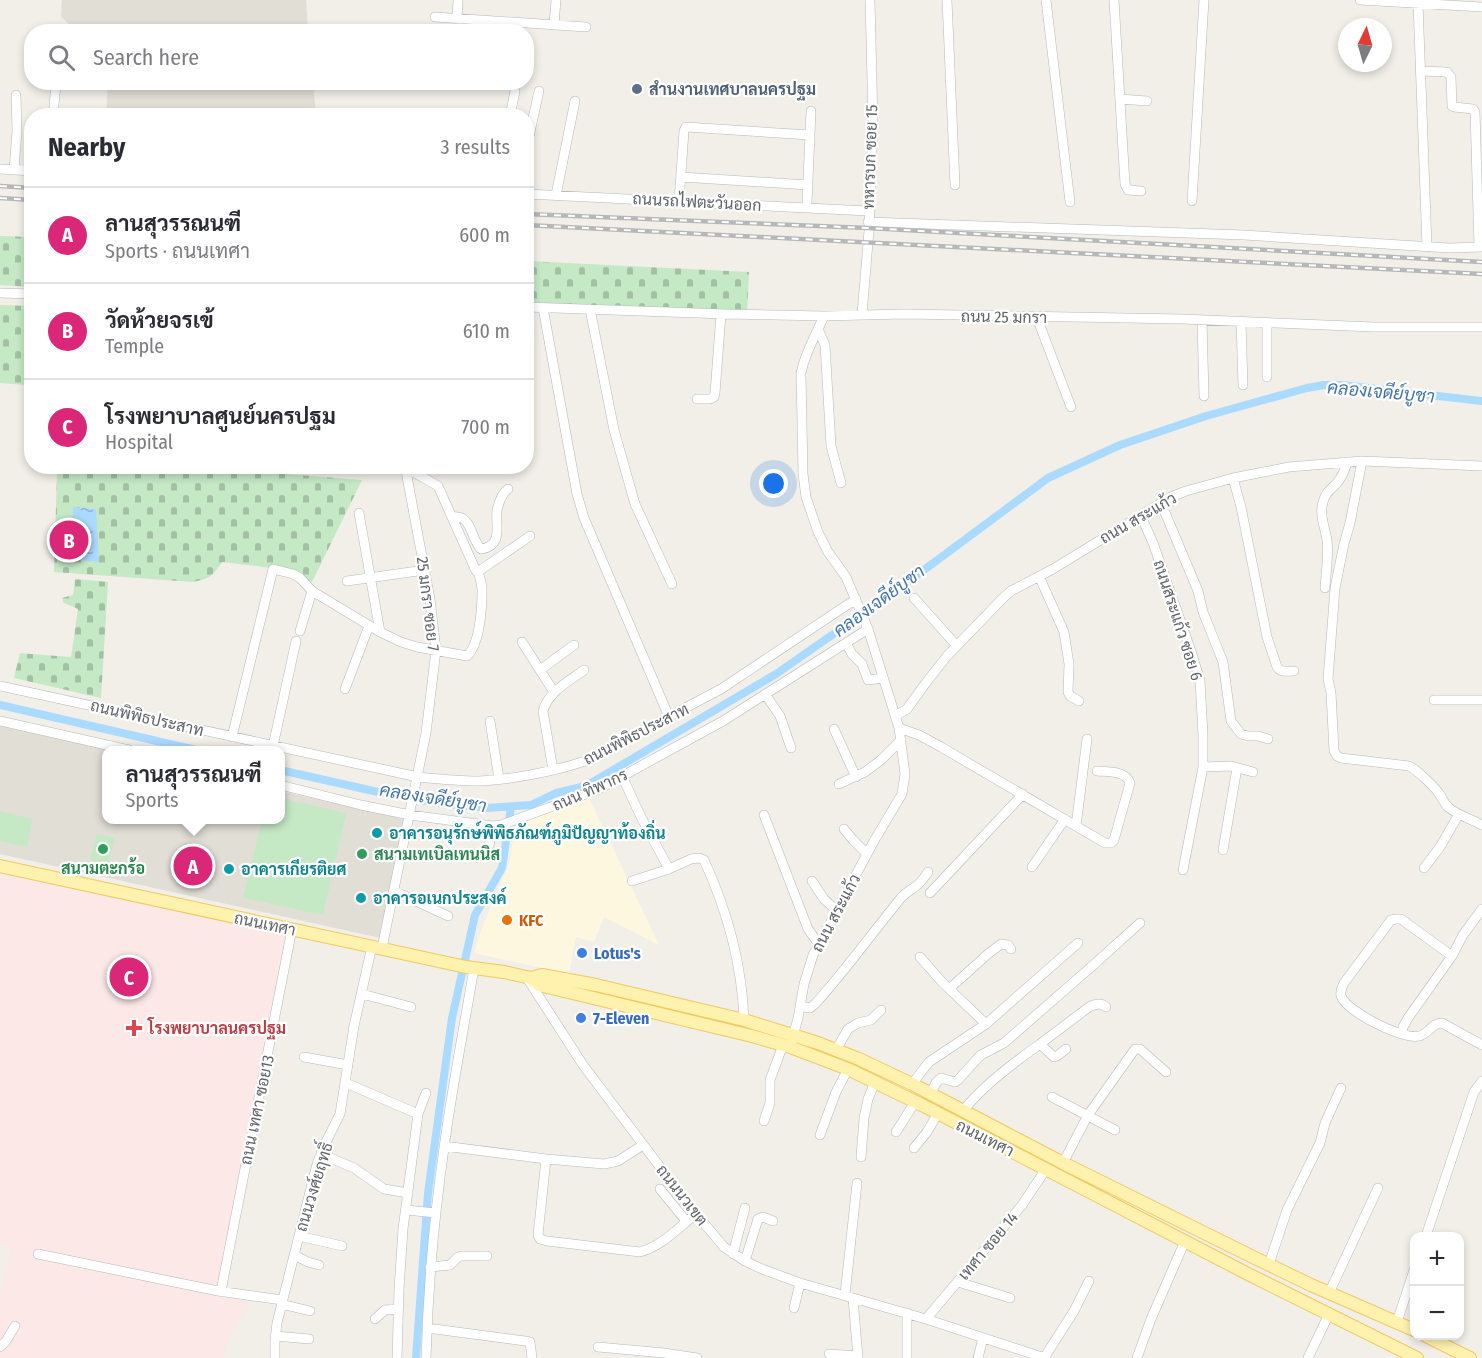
<!DOCTYPE html>
<meta charset="utf-8">
<style>
body{margin:0;font-family:"Fira Sans Condensed",Sarabun,sans-serif;background:#f2f2f3;color:#2b2b33}
.controls{position:absolute;right:18px;bottom:18px;display:grid;overflow:hidden;border-radius:12px;box-shadow:0 3px 9px #0003}
.controls button{width:54px;height:54px;display:grid;place-items:center;padding:0;border:0;border-bottom:2px solid #e1e1e2;background:#fff;color:#2b2b33;font:30px sans-serif}
.compass{position:absolute;left:1338px;top:18px;width:54px;height:54px;border-radius:50%;background:#fff;box-shadow:0 3px 9px #0003;rotate:5deg}
.you{position:absolute;left:774px;top:484px;width:21px;height:21px;margin:-15px;border:4px solid #fff;border-radius:50%;background:#1a73e8;box-shadow:0 0 0 9px #1a73e833}
.badge{display:grid;place-items:center;width:39px;height:39px;border-radius:50%;background:#db2777;color:#fff;font-size:20px;font-weight:700}
.pin{position:absolute;translate:-50% -50%;border:3px solid #fff;box-shadow:0 2px 6px #0006}
.popup{position:absolute;left:102px;top:746px;width:183px;height:78px;box-sizing:border-box;display:grid;place-content:center;border-radius:12px;background:#fff;filter:drop-shadow(0 2px 4px #0005);font-size:20px;white-space:nowrap;color:#7c7c81}
.popup b{font-size:22px;color:#2b2b33}
.popup::after{content:'';position:absolute;left:50%;top:100%;margin-left:-12px;border:12px solid transparent;border-top-color:#fff}
.list{margin:0;padding:0;list-style:none}
h2{display:flex;justify-content:space-between;align-items:center;height:78px;margin:0;padding:0 24px;font-size:26px}
h2 small{font-size:20px;font-weight:400;color:#7c7c81}
.list li{display:grid;grid-template-columns:39px 1fr auto;gap:18px;align-items:center;box-sizing:border-box;height:96px;padding:0 24px;border-top:2px solid #e1e1e2}
.list b{display:block;font-size:22px;white-space:nowrap}
.list p{margin:0;font-size:20px;white-space:nowrap;color:#7c7c81}
.list em{font-size:20px;font-style:normal;color:#7c7c81}
.icon{flex:none;width:33px;height:33px;fill:none;stroke:currentColor;stroke-width:2;stroke-linecap:round;stroke-linejoin:round}
.map{position:relative;flex:none;width:1482px;height:1358px;overflow:hidden}
.search{position:absolute;background:#fff;box-shadow:0 3px 9px #0003;left:24px;top:24px;width:510px;height:66px;display:flex;align-items:center;gap:15px;box-sizing:border-box;padding:0 21px;border-radius:24px;color:#7c7c81;font-size:22px}
.panel{position:absolute;background:#fff;box-shadow:0 3px 9px #0003;left:24px;top:108px;width:510px;height:366px;border-radius:24px}
.map>svg:first-child{display:block}
</style>
<div class="map">
<svg width="1482" height="1358" viewBox="0 0 1482 1358">
<defs>
<pattern id="cemetery-stones" width="16" height="16" patternUnits="userSpaceOnUse" patternTransform="scale(1.5)"><rect width="16" height="16" fill="#c5e8c5"/><path d="M2 7V4a2 2 0 0 1 4 0v3zM10 15v-3a2 2 0 0 1 4 0v3z" fill="#a3c0a4"/></pattern>
<pattern id="water-ripples" width="26" height="14" patternUnits="userSpaceOnUse" patternTransform="scale(1.5)"><rect width="26" height="14" fill="#aadaff"/><path d="M2 4q2-2 4 0t4 0M15 11q2-2 4 0t4 0" fill="none" stroke="#8eb4d2"/></pattern>
</defs>
<rect width="100%" height="100%" fill="#f1efe8"/>
<path fill="#fef7e0" d="M588,796L659,945L604,917L594,942L576,937L569,974L474,953L479,936L488,913L509,864L516,823Z"/>
<path fill="#e1ded6" d="M62,0H306L308,31H77L61,17Z
M108,82L313,83L316,115H106Z
M0,726L109,750H106V820H280V791L408,820L385,939L0,854Z"/>
<path fill="#fce8e6" d="M0,870L288,934L236,1190L217,1295L250,1302L228,1339L224,1358H0V1298L11,1250L0,1243Z"/>
<path fill="url(#cemetery-stones)" d="M0,236L31,237V287L0,285Z
M527,261L749,272L747,314L527,305Z
M0,305L31,306V388L25,385L0,383Z
M248,466V471L362,480L312,582L296,574L280,569L222,562C213,576 209,579 193,582L54,572L57,474L51,471L48,467Z
M75,579L108,582L101,698L14,678L20,653H18L71,657L78,609L64,603L62,598L73,595Z"/>
<path fill="#c5e8c5" d="M280,798L346,813L323,915L243,898L262,820H280Z
M0,811L32,819L27,847L0,841Z
M97,834L115,838L108,865L90,860Z
M184,845L210,851L202,887L176,881Z"/>
<path fill="url(#water-ripples)" d="M73,507L96,509L99,562L79,560L72,546Z"/>
<g fill="none" stroke-linecap="round" stroke-linejoin="round">
<path stroke="#aadaff" stroke-width="8" d="M0,705L196,750
M280,770L378,792L438,803L487,808L531,805L556,793L586,786L776,674L901,587L1048,478L1120,445L1206,416L1307,388L1324,385H1342L1482,401
M416,1358L428,1193L452,1018L475,915L502,868L511,807"/>
<defs>
<path id="minor" d="M947,0L955,185
M1046,0L1070,202
M1114,0L1125,184L1128,190L1141,191
M1360,0L1482,7
M1418,3L1427,247
M435,17L586,27
M457,19L458,0
M554,25L556,0
M1421,71L1447,72L1451,77L1452,106L1454,107L1473,109L1475,112L1479,247
M1120,99L1147,101
M53,116L56,84
M510,116L515,91
M526,150L539,91
M0,169L32,171
M14,170L17,131L16,95
M681,177L808,185
M526,194L868,211
M556,195L575,101
M679,201L684,131L686,127L810,135
M1192,201L1204,0
M807,203L811,111
M868,222L1244,235L1449,248L1482,247
M0,293L32,294
M526,307L725,314L824,316L904,314L1182,319L1374,327H1482
M543,308L577,494L584,518L669,717
M590,309L614,430L635,504L672,584
M862,314L869,231L873,123L870,0
M1037,318L1071,407
M1202,320L1204,396
M1241,322L1243,385
M1267,323V377
M818,329L825,345L831,446L841,483
M697,399H710L714,397L715,393L721,314
M1362,461L1350,523L1344,544L1335,588L1328,679L1331,693L1334,751L1337,756L1341,758L1409,766C1416,769 1436,788 1440,795C1443,799 1444,803 1448,807C1457,815 1471,819 1482,825
M405,467L438,486L476,571L482,569L530,536
M1233,478L1241,507L1267,637L1277,667C1281,673 1288,671 1294,671
M1161,503L1198,591L1203,612L1223,662L1231,721L1241,734L1248,736H1258L1268,739
M359,513L380,632
M1141,516L1153,543L1192,654L1200,681L1203,735V767L1183,870
M453,517C472,514 471,540 481,549C504,546 495,524 497,510C499,502 502,493 508,489
M1039,576L1064,632L1069,664L1068,692L1070,696L1079,701
M347,581L425,570
M1325,588C1326,572 1329,555 1327,540C1325,527 1319,515 1323,502C1325,493 1331,489 1337,483C1342,477 1345,470 1347,462
M914,598L957,646
M300,631L312,591
M522,642L554,692
M846,643L852,654L862,664L868,680L883,678
M540,670L574,645
M0,686L418,777C438,779 458,781 479,781C510,780 556,771 585,761L721,689L856,599
M345,689L369,626
M765,694L780,716L791,748
M1434,700H1482
M895,716L907,709L925,684L947,656L1003,598L1011,591L1053,569L1171,497L1186,491L1233,478L1289,467L1362,461L1482,466
M0,721L129,750
M490,721L499,779
M899,728L919,735L941,747L1105,843H1111L1114,840L1130,783C1126,771 1109,772 1097,771
M834,729L856,777
M232,737L273,569L293,574L300,578L312,591L380,632L401,642L417,647L467,656C480,644 482,608 482,590C482,584 480,578 478,571
M273,746L296,641
M1203,767L1231,766L1253,772
M553,770L543,711C548,692 569,681 584,670
M622,776L641,817L669,869
M839,784L865,772L881,760L901,740
M280,785L361,805L410,815L493,826L501,825L597,790L723,721L868,629
M764,815L808,929L818,943
M1076,826L1087,739
M844,829L853,840L867,854
M1223,850L1237,768
M481,856C493,845 492,838 483,825
M1032,867L1065,819
M1424,868L1440,847L1459,814
M632,881L669,869L691,859L699,858L704,860C727,910 742,965 744,1020
M812,881L824,899L836,910
M394,891L448,916
M930,893L1023,794
M382,948L426,733L436,650L430,599L405,466
M1452,956L1401,919H1396L1391,920L1344,983C1342,987 1340,991 1341,996C1347,1012 1403,1040 1419,1036C1429,1034 1431,1023 1442,1023L1482,1045
M920,957L942,982L986,1024
M527,978L583,1065L691,1208L724,1247L745,1261L762,1269L800,1283L853,1298L858,1358
M949,989L989,953L1001,944L1008,945L1011,949
M362,994L411,1007
M800,1006L810,1008L815,1004C846,970 872,933 901,898C908,890 910,891 916,886C921,883 925,876 928,872
M1402,1033L1403,1027L1408,1018L1452,956L1463,935L1482,909
M792,1040L798,1018L804,984L813,955L874,841L902,794L905,774L899,728L868,629L846,577L828,552L818,532L806,497L803,474L801,373C805,352 816,335 824,316
M1040,1044L1089,1007C1095,1004 1101,1002 1106,1007
M836,1050L848,1029L858,1023L871,1020L881,1010
M304,1057L348,1065
M346,1083L418,1114
M912,1084L929,1062L986,1024L1078,943
M930,1094L936,1083L941,1078L955,1082L958,1080L976,1060L981,1055L1004,1043L1090,968L1140,923
M1052,1097L1115,1130
M964,1110C981,1087 1016,1061 1040,1044L1054,1057L1057,1056L1066,1049
M764,1121L770,1103V1080L783,1045
M896,1132L915,1102
M820,1135L836,1092L848,1069
M444,1146L546,1159L604,1164L618,1161L643,1145
M914,1148L927,1132L938,1113
M321,1154L354,1168L384,1189L408,1193
M861,1157L864,1118L868,1099L875,1082
M546,1159L538,1235L540,1239L547,1241L640,1252C662,1246 678,1228 696,1214
M1063,1163L1088,1115L1135,1049H1140L1166,1072
M660,1189L686,1221
M406,1210L436,1213
M299,1236L342,1246
M1426,1236L1474,1092L1482,1081
M38,1254L218,1291L282,1300
M733,1254L745,1208
M294,1255L308,1262L319,1265
M745,1261L758,1219L763,1217L773,1221
M1269,1264L1287,1210L1320,1143L1325,1123L1341,1088
M430,1267L450,1265L458,1257L462,1256H487
M958,1282L1010,1298
M221,1291L292,929
M1329,1293L1378,1188
M845,1295L857,1183
M853,1298L926,1319L1045,1358
M281,1304L310,1311
M794,1308L800,1283
M907,1313V1358
M375,1319L385,1310L398,1309
M926,1319L1022,1205L1046,1169
M1397,1322L1414,1270
M427,1328L525,1341L530,1342L532,1358
M275,1336L309,1339
M0,1347L6,1341L15,1326
M598,1347L664,1353L697,1358
M829,1354L858,1356
M275,1358V1340L277,1323L317,1164L324,1146L340,1114L354,1026L372,946
M397,1358L399,1289L403,1229L418,1114L426,1093
M426,1358C428,1288 434,1218 444,1148C452,1088 464,1028 474,968
M978,1358L983,1338
M1044,1358L1074,1311L1089,1281
M1137,1358L1151,1319L1185,1241
M1308,1358L1329,1314"/>
<path id="major" d="M0,866L466,967L504,972L531,978L542,975L596,985L744,1020L818,1043L859,1059L912,1084L1063,1163L1255,1258L1311,1285L1414,1330
M531,978L539,985L752,1036L790,1047L848,1069L926,1107L1248,1274L1417,1358
M1426,1336L1470,1358"/>
</defs>
<use href="#minor" stroke="#b5b8bc" stroke-width="10"/>
<use href="#major" stroke="#f2c960" stroke-width="14"/>
<use href="#minor" stroke="#fff" stroke-width="9"/>
<use href="#major" stroke="#fff2af" stroke-width="12"/>
<defs>
<path id="rail" d="M0,186L32,188
M0,198L32,200
M526,214L868,228L1482,262
M526,225L1482,274"/>
</defs>
<use href="#rail" stroke="#b6b7b8" stroke-width="4.5"/>
<use href="#rail" stroke="#fff" stroke-width="2" stroke-dasharray="7" stroke-linecap="butt"/>
</g>
<circle fill="#5c6f8a" stroke="#fff" stroke-width="2" cx="637" cy="89" r="6"/>
<g fill="#0f9aa8" stroke="#fff" stroke-width="2">
<circle cx="377" cy="833" r="6"/>
<circle cx="229" cy="869" r="6"/>
<circle cx="361" cy="898" r="6"/>
</g>
<g fill="#2e9e5b" stroke="#fff" stroke-width="2">
<circle cx="103" cy="849" r="6"/>
<circle cx="362" cy="854" r="6"/>
</g>
<circle fill="#e8710a" stroke="#fff" stroke-width="2" cx="507" cy="920" r="6"/>
<g fill="#3f7fe0" stroke="#fff" stroke-width="2">
<circle cx="582" cy="953" r="6"/>
<circle cx="581" cy="1018" r="6"/>
</g>
<path fill="#e0444e" stroke="#fff" stroke-width="2" d="M131 1019h6v6h6v6h-6v6h-6v-6h-6v-6h6z"/>
<g text-anchor="middle" dominant-baseline="central" stroke-width="4.5" stroke-linejoin="round" paint-order="stroke">
<g font-size="16" font-weight="bold" fill="#4e5e75" stroke="#fff" text-anchor="start">
<text x="649" y="89">สำนงานเทศบาลนครปฐม</text>
</g>
<g font-size="16" fill="#5f6368" stroke="#fff">
<text transform="translate(870 157) rotate(-88)">ทหารบก ซอย 15</text>
<text transform="translate(697 202) rotate(3)">ถนนรถไฟตะวันออก</text>
<text transform="translate(1004 317) rotate(1)">ถนน 25 มกรา</text>
<text transform="translate(1138 518) rotate(-30)">ถนน สระแก้ว</text>
<text transform="translate(428 604) rotate(83)">25 มกรา ซอย 7</text>
<text transform="translate(1178 620) rotate(72)">ถนนสระแก้ว ซอย 6</text>
<text transform="translate(147 718) rotate(13)">ถนนพิพิธประสาท</text>
<text transform="translate(636 734) rotate(-27)">ถนนพิพิธประสาท</text>
<text transform="translate(590 790) rotate(-24)">ถนน ทิพากร</text>
<text transform="translate(836 913) rotate(-62)">ถนน สระแก้ว</text>
<text transform="translate(265 924) rotate(12)">ถนนเทศา</text>
<text transform="translate(257 1110) rotate(-78)">ถนน เทศา ซอย13</text>
<text transform="translate(985 1138) rotate(27)">ถนนเทศา</text>
<text transform="translate(314 1187) rotate(-73)">ถนนวงศ์ยฤทธิ์</text>
<text transform="translate(682 1195) rotate(52)">ถนนนวเขต</text>
<text transform="translate(988 1246) rotate(-50)">เทศา ซอย 14</text>
</g>
<g font-size="16" font-weight="bold" fill="#0d838f" stroke="#fff" text-anchor="start">
<text x="389" y="833">อาคารอนุรักษ์พิพิธภัณฑ์ภูมิปัญญาท้องถิ่น</text>
<text x="241" y="869">อาคารเกียรติยศ</text>
<text x="373" y="898">อาคารอเนกประสงค์</text>
</g>
<g font-size="16" font-weight="bold" fill="#27864d" stroke="#fff" text-anchor="start">
<text x="374" y="854">สนามเทเบิลเทนนิส</text>
<text x="103" y="868" text-anchor="middle">สนามตะกร้อ</text>
</g>
<g font-size="16" font-weight="bold" fill="#c56008" stroke="#fff" text-anchor="start">
<text x="519" y="920">KFC</text>
</g>
<g font-size="16" font-weight="bold" fill="#366cbe" stroke="#fff" text-anchor="start">
<text x="594" y="953">Lotus's</text>
<text x="593" y="1018">7-Eleven</text>
</g>
<g font-size="16" font-weight="bold" fill="#be3a42" stroke="#fff" text-anchor="start">
<text x="148" y="1028">โรงพยาบาลนครปฐม</text>
</g>
<g font-size="18" font-style="italic" fill="#4174aa" stroke="#fff">
<text transform="translate(1381 392) rotate(5)">คลองเจดีย์บูชา</text>
<text transform="translate(879 601) rotate(-36)">คลองเจดีย์บูชา</text>
<text transform="translate(433 798) rotate(9)">คลองเจดีย์บูชา</text>
</g>
</g>
</svg>
<div class="controls">
<button>+</button>
<button>−</button>
</div>
<svg class="compass" viewBox="-18 -18 36 36"><path d="M0-13l5 13h-10z" fill="#e53935"/><path d="M0 13l5-13h-10z" fill="#7c7c81"/></svg>
<div class="you"></div>
<div class="pin badge" style="left:193px;top:866px">A</div>
<div class="popup"><b>ลานสุวรรณนฑี</b>Sports</div>
<div class="pin badge" style="left:69px;top:540px">B</div>
<div class="pin badge" style="left:129px;top:977px">C</div>
<div class="search"><svg class="icon" aria-label="search" viewBox="0 0 24 24"><circle cx="10" cy="10" r="6"/><path d="M15 15l6 6"/></svg>Search here</div>
<section class="panel">
<h2>Nearby<small>3 results</small></h2>
<ul class="list">
<li><span class="badge">A</span><div><b>ลานสุวรรณนฑี</b><p>Sports · ถนนเทศา</p></div><em>600 m</em></li>
<li><span class="badge">B</span><div><b>วัดห้วยจรเข้</b><p>Temple</p></div><em>610 m</em></li>
<li><span class="badge">C</span><div><b>โรงพยาบาลศูนย์นครปฐม</b><p>Hospital</p></div><em>700 m</em></li>
</ul>
</section>
</div>
